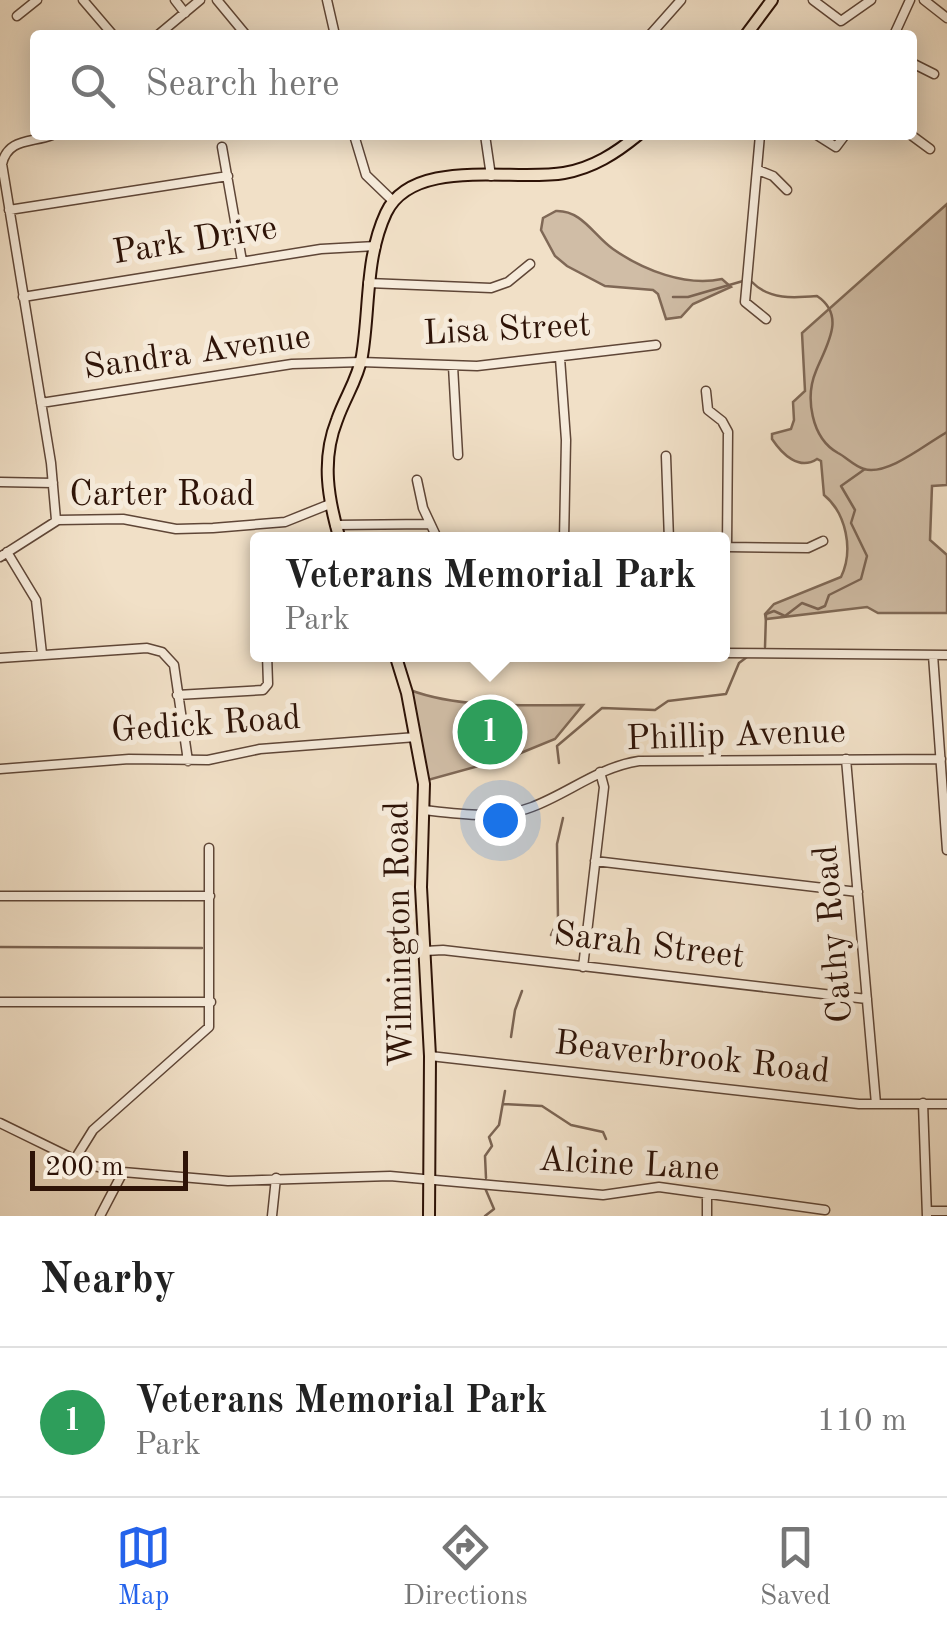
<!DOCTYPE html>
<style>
body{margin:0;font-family:"Old Standard TT",serif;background:#f6f6f6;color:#222}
.scale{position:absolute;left:30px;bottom:25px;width:158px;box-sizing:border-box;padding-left:10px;border:5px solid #2e1307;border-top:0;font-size:28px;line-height:35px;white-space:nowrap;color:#2e1307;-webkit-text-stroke:8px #f6ebdb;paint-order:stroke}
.you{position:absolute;left:500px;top:820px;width:35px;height:35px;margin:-25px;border:8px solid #fff;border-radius:50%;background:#1a73e8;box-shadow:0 0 0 15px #1a73e833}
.badge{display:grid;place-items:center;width:65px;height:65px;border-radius:50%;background:#2563eb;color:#fff;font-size:32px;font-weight:700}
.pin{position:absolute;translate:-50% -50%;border:5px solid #fff;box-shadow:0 2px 10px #0006}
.popup{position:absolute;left:250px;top:532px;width:480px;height:130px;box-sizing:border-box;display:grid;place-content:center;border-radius:10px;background:#fff;filter:drop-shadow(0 2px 8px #0005);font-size:32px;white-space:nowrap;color:#767676}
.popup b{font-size:38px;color:#222}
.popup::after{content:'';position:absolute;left:50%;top:100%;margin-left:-20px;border:20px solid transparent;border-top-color:#fff}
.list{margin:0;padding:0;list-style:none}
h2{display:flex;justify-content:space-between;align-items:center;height:130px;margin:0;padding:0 40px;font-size:42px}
h2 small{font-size:32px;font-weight:400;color:#767676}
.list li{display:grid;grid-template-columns:65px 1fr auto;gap:30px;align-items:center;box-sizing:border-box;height:150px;padding:0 40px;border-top:2px solid #e0e0e0}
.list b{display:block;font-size:38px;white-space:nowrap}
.list p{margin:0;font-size:32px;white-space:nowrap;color:#767676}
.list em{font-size:32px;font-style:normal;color:#767676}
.icon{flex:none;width:55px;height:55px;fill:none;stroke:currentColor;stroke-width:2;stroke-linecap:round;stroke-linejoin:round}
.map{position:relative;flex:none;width:947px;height:1216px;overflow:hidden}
.search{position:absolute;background:#fff;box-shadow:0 5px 25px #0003;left:30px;right:30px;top:30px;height:110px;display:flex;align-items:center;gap:25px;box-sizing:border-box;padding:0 35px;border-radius:10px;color:#767676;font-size:38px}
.sheet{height:280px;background:#fff}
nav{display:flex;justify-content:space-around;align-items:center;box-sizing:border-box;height:140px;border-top:2px solid #e0e0e0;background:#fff;font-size:28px;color:#767676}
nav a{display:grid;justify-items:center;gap:5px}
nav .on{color:#2563eb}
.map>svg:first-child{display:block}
</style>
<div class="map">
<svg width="947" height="1216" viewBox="0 0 947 1216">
<rect width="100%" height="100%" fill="#f1e0c7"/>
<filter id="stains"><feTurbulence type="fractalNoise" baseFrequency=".002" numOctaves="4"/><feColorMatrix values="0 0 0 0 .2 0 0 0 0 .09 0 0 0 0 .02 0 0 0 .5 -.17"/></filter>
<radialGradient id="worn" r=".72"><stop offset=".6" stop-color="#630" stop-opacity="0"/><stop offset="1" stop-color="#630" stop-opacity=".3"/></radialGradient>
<path fill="#d0bda6" stroke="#7f6856" stroke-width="2.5" d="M947,204V485L932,486L930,540L947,555V613H878L867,607L766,619L765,614L774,604L841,577C854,550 846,513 824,495L821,461L817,459C799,471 782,454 772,439V434L791,429L794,420L793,402L805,391L802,333Z
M556,211C582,210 594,236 613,249C643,270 686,287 722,279L731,287L693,304L681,317L666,319L658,294L653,290L605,286L567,266L555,256L541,230L543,218Z
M410,690C460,709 529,705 583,705L555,739L511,757L428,780Z"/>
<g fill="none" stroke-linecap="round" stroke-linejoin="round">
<path stroke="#7b6453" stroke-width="2.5" d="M752,282C769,300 794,298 817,296C847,316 826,346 816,371C805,397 811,438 838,453C846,457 854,466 864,469C888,476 927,443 947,432
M673,297H688L743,281
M765,647L766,614L774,611L785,616L802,603L818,609L825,606L829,595L861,579L867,556L851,523L855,510L841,486L865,469
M559,763L557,746L602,708L655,710L668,701L726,694L739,663L747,657
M551,935L558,920L557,844L563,818
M0,947L202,948
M511,1037L515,1010L522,991
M503,1104L542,1106L571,1125L603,1132L606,1139
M486,1178L485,1156L492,1146L489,1137L499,1125L505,1091
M485,1188L494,1209L485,1216"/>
<defs>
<path id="minor" d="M83,0L113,35
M175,0L185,13
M217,0L246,35
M327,0L335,35
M813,0L841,21L871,0
M924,0L947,18
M17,16L37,0
M158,35L200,0
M650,35L681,0
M894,35L910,0
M912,63L934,74
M52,135C31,143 8,138 2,164L51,463L56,520
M354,135L366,175L393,201
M485,135L491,176
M760,135L745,302L766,319
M817,135L836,147L845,135
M911,135L930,149
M222,147L242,261
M758,170L773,176L787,190
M9,210L228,176
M368,283L491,288L508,282L530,264
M23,297L321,249L376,246
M560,358L566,440L564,540
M453,366L458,455
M706,391L708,410L722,421L728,432L727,547
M41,403L292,364L361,362L477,366L656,345
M666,456L669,540
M417,480L423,508L438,540
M0,482L53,483
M335,525L430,524
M727,547L808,548L823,541
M7,552L36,600L42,654
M0,557L58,520L123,519L176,529L213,528L285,522L330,504
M722,653L947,655
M933,655L947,850
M0,658L147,648L162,652L174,665L188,761
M177,695L263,690L268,684L267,654
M846,759L876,1104
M0,769L129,759L208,760L260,749L416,737
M424,810C458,814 499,820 532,807C569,793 599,767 639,761L941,759
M595,861L858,892
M0,896H210
M425,951L443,950L867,999
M583,967L604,787L600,772
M0,1002H211
M430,1056L859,1104H947
M923,1103L927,1216
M0,1123L84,1164L123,1172L228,1181L390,1176L603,1195L659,1187L825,1210
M75,1159L93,1130L209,1027V848
M707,1195V1216
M927,1211H947
M100,1216L123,1172
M272,1216L276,1178"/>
<path id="major" d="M746,35L772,0
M340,540C328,499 321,460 337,420C345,397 358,379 362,356C370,308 365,258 386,213C413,156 514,182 564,173C593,168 616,153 638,135
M395,654L407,693L424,784L421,887L430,1056L429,1216"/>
</defs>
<use href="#minor" stroke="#5f4637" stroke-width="11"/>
<use href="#major" stroke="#2e1307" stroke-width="14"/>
<use href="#minor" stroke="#f6ebdb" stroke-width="8"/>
<use href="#major" stroke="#f1e0c7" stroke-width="10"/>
</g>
<g text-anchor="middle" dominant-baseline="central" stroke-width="10" stroke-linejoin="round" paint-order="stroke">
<g font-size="35" fill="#2e1307" stroke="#f6ebdb">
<text transform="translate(195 241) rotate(-9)">Park Drive</text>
<text transform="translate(507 330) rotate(-3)">Lisa Street</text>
<text transform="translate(197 353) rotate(-8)">Sandra Avenue</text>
<text x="162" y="495">Carter Road</text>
<text transform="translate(206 725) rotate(-4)">Gedick Road</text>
<text transform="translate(736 736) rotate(-2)">Phillip Avenue</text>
<text transform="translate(400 934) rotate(-91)">Wilmington Road</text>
<text transform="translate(834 934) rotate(-95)">Cathy Road</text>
<text transform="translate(649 946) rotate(7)">Sarah Street</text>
<text transform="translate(692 1058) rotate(6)">Beaverbrook Road</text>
<text transform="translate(629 1165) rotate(3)">Alcine Lane</text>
</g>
</g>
<rect width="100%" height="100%" filter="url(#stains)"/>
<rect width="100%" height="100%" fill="url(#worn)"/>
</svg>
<div class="scale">200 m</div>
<div class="you"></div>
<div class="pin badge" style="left:490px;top:732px;background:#2e9e5b">1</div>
<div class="popup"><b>Veterans Memorial Park</b>Park</div>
<div class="search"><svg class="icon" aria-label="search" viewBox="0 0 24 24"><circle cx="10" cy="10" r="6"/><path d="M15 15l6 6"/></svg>Search here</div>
</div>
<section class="sheet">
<h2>Nearby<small></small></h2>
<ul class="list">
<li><span class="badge" style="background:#2e9e5b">1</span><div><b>Veterans Memorial Park</b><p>Park</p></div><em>110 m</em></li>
</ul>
</section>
<nav>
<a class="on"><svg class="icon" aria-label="map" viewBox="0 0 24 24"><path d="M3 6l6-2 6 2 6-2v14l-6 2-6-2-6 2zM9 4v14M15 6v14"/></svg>Map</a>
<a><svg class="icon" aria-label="directions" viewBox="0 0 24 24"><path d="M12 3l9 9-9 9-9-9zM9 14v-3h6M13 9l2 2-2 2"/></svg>Directions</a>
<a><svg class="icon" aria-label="saved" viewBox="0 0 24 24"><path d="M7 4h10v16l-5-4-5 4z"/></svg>Saved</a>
</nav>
